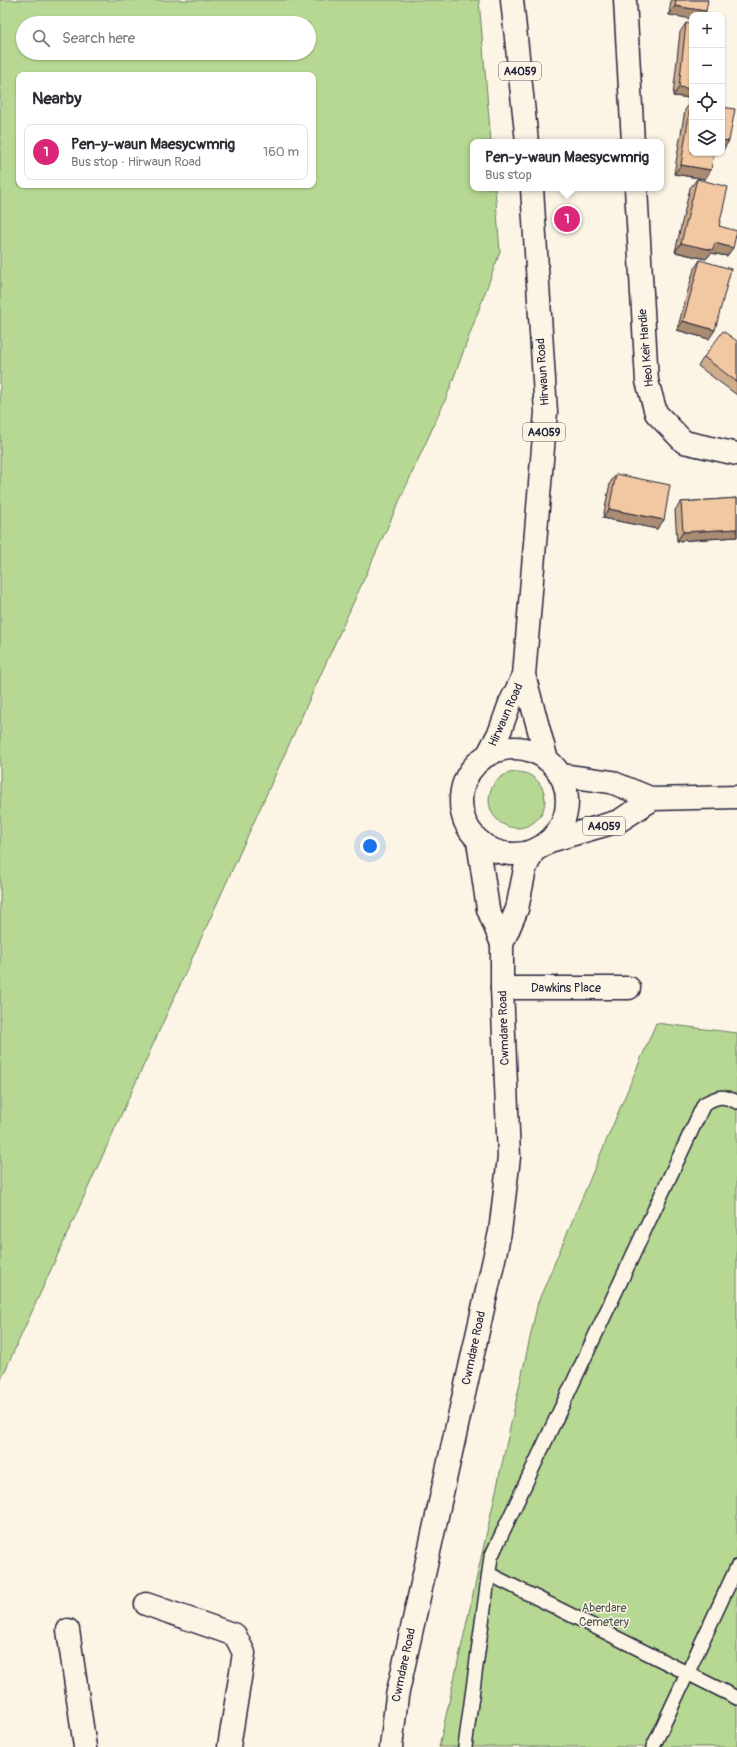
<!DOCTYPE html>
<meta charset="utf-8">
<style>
body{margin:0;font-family:Pangolin,sans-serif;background:#f2f2f3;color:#2b2b33}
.controls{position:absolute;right:12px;top:12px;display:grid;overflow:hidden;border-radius:8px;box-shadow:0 1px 3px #0004}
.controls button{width:36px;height:36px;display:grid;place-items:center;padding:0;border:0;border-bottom:1px solid #e1e1e2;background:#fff;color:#2b2b33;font:20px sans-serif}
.you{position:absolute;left:370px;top:846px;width:14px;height:14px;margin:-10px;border:3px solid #fff;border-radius:50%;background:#1a73e8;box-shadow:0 0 0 6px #1a73e833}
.badge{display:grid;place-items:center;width:26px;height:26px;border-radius:50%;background:#db2777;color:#fff;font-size:13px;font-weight:700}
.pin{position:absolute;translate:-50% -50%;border:2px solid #fff;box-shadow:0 1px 4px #0006}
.popup{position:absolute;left:470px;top:139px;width:194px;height:52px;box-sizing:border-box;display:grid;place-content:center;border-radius:8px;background:#fff;filter:drop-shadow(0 1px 3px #0005);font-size:13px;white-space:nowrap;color:#7c7c81}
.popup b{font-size:15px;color:#2b2b33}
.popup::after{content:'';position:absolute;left:50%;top:100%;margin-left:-8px;border:8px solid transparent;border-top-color:#fff}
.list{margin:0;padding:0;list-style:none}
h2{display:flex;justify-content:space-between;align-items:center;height:52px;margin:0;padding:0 16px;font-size:17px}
h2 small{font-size:13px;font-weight:400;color:#7c7c81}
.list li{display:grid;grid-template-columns:26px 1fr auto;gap:12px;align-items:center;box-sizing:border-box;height:56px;margin:0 8px 8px;padding:0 8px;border:1px solid #e1e1e2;border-radius:8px}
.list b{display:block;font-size:15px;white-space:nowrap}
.list p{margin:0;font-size:13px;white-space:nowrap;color:#7c7c81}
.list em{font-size:13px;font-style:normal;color:#7c7c81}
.icon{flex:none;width:22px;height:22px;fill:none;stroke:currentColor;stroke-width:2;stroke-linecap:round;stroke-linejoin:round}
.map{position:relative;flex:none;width:737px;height:1747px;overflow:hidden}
.search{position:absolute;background:#fff;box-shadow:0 1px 3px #0004;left:16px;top:16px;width:300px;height:44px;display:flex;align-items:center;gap:10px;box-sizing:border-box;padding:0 14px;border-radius:22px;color:#7c7c81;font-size:15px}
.panel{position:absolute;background:#fff;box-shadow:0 1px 3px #0004;left:16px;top:72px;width:300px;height:116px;border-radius:8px}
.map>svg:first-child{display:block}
</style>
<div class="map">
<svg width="737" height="1747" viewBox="0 0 737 1747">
<rect width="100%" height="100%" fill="#fcf5e5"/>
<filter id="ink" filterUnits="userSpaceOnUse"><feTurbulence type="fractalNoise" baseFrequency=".025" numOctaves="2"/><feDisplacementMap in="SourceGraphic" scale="8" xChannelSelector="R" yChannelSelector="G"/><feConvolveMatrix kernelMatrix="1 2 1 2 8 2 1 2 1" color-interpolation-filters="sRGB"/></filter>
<g filter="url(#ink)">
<path fill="#b7d892" stroke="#6c7d66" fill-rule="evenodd" d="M0,0H479L491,142H473V188H495L500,252L447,396L0,1382ZM23,23H309V53H23ZM19,75H313V185H19Z
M489 800a28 28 0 1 1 56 0a28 28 0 1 1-56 0Z
M656,1023L737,1033V1747H439L538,1302Z"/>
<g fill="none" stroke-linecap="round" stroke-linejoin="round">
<defs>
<path id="lane" d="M489,1574L737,1698
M465,1747L491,1557L704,1104C718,1096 722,1095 737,1102
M653,1747L737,1567"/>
<path id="street" d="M625,0L633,142
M636,188L647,381L656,413L684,442L737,454
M502,988H629
M146,1604L235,1635L244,1653L229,1747
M68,1630L85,1747"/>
<path id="secondary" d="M502,944L517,909L525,869L533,852
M391,1747L397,1696L500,1232L509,1157L502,988V944L488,909L478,841"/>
<path id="primary" d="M512,0L527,142
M532,188L546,412L524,675L547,760
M461 801a53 53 0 1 1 106 0a53 53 0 1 1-106 0Z
M488,754L500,731L510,703L524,675
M561,775L611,782L653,799L737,797
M550,841L619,821L653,799"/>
</defs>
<use href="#lane" stroke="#22223b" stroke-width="16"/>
<use href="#street" stroke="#22223b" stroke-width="25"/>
<use href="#secondary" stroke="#22223b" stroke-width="25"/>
<use href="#primary" stroke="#22223b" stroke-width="25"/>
<use href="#lane" stroke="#fcf5e5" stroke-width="13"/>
<use href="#street" stroke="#fcf5e5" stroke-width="22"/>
<use href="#secondary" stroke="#fcf5e5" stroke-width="22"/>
<use href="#primary" stroke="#fcf5e5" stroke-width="22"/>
</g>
<path fill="#cfac8a" stroke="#22223b" d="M671,0H708L669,15Z
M686,23L692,98L673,96L680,32Z
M691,102L711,170L705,179L674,174L685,110Z
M697,179L719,226L727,256L711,253L706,259L675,252L690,188Z
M700,260L709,339L677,330L694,269Z
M737,341V395L698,366L704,357Z
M616,474L657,529L603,518L610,483Z
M737,498V537L677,541L675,510L681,502Z"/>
<path fill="#a98c71" stroke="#22223b" d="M675,6L706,11L704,15H692V19L669,15Z
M679,87L692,89V98L673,96Z
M722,140L729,141L723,150H722Z
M681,165L711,170L705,179L674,174Z
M681,243H715L733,248L727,256L711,253L706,259L675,252Z
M683,321L715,330L709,339L677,330Z
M609,509L664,520L657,529L603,518Z
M737,529V537L677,541L683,532Z"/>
<path fill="#f1c8a1" stroke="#22223b" d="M676,0H708L706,11L675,6Z
M686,23L692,24V89L679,87Z
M691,102H692V153H714L711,170L681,165Z
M722,107L735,109L729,141L722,140Z
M697,179L728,187L719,226L737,231L733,248L715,243L712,250L681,243Z
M700,260L731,269L715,330L683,321Z
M723,331L737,341V382L704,357Z
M616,474L670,485L664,520L609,509Z
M737,498V529L683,532L681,502Z"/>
</g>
<g text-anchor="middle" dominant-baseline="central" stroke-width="3" stroke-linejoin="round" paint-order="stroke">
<g fill="#fcf5e5" stroke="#63616e" stroke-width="1">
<rect x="499" y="62" width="42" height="18" rx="3"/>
<rect x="523" y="423" width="42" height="18" rx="3"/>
<rect x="583" y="817" width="42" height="18" rx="3"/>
</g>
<g font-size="11" font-weight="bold" fill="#22223b">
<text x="520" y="71">A4059</text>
<text x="544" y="432">A4059</text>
<text x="604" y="826">A4059</text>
</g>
<g font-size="12" fill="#22223b" stroke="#fcf5e5">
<text transform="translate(646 348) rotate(-95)">Heol Keir Hardie</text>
<text transform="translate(543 372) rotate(-94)">Hirwaun Road</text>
<text transform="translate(506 715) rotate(-66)">Hirwaun Road</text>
<text x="566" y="988">Dawkins Place</text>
<text transform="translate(504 1028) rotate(-92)">Cwmdare Road</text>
<text transform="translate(474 1348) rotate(-78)">Cwmdare Road</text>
<text transform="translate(404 1665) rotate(-78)">Cwmdare Road</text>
</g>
<g font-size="12" fill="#4f5955" stroke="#fcf5e5">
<text x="604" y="1608">Aberdare<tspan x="604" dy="14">Cemetery</tspan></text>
</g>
</g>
</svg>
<div class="controls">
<button>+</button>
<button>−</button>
<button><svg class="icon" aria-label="locate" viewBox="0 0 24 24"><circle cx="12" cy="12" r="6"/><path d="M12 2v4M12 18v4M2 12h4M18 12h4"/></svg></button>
<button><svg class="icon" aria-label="layers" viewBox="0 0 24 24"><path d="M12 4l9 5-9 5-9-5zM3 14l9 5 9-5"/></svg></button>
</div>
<div class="you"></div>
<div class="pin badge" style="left:567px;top:219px">1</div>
<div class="popup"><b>Pen-y-waun Maesycwmrig</b>Bus stop</div>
<div class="search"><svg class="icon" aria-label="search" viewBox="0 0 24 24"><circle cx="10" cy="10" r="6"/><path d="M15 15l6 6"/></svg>Search here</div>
<section class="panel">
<h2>Nearby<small></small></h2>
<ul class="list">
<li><span class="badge">1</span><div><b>Pen-y-waun Maesycwmrig</b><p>Bus stop · Hirwaun Road</p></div><em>160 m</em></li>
</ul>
</section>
</div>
